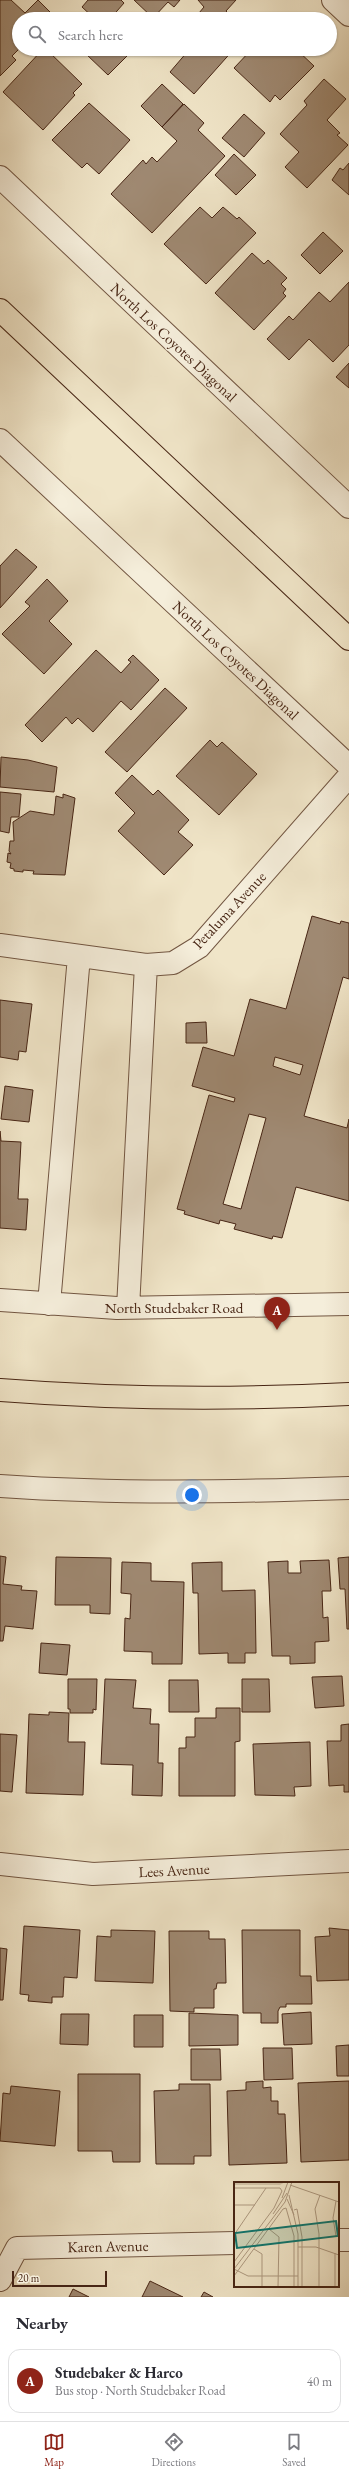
<!DOCTYPE html>
<meta charset="utf-8">
<style>
body{margin:0;font-family:"EB Garamond",serif;background:#f2f2f3;color:#2b2b33}
.scale{position:absolute;left:12px;bottom:10px;width:95px;box-sizing:border-box;padding-left:4px;border:2px solid #482615;border-top:0;font-size:11px;line-height:14px;white-space:nowrap;color:#482615;-webkit-text-stroke:3px #f5eedb;paint-order:stroke}
.you{position:absolute;left:192px;top:1495px;width:14px;height:14px;margin:-10px;border:3px solid #fff;border-radius:50%;background:#1a73e8;box-shadow:0 0 0 6px #1a73e833}
.badge{display:grid;place-items:center;width:26px;height:26px;border-radius:50%;background:#8f2418;color:#fff;font-size:13px;font-weight:700}
.pin{position:absolute;translate:-50% -33px;filter:drop-shadow(0 1px 2px #0008)}
.pin::after{content:'';position:absolute;top:21px;width:14px;height:12px;background:inherit;clip-path:polygon(0 0,100% 0,50% 100%)}
.list{margin:0;padding:0;list-style:none}
h2{display:flex;justify-content:space-between;align-items:center;height:52px;margin:0;padding:0 16px;font-size:17px}
h2 small{font-size:13px;font-weight:400;color:#7c7c81}
.list li{display:grid;grid-template-columns:26px 1fr auto;gap:12px;align-items:center;box-sizing:border-box;height:64px;margin:0 8px 8px;padding:0 8px;border:1px solid #e1e1e2;border-radius:12px}
.list b{display:block;font-size:15px;white-space:nowrap}
.list p{margin:0;font-size:13px;white-space:nowrap;color:#7c7c81}
.list em{font-size:13px;font-style:normal;color:#7c7c81}
.icon{flex:none;width:22px;height:22px;fill:none;stroke:currentColor;stroke-width:2;stroke-linecap:round;stroke-linejoin:round}
.map{position:relative;flex:none;width:349px;height:2297px;overflow:hidden}
.search{position:absolute;background:#fff;box-shadow:0 1px 3px #0004;left:12px;right:12px;top:12px;height:44px;display:flex;align-items:center;gap:10px;box-sizing:border-box;padding:0 14px;border-radius:22px;color:#7c7c81;font-size:15px}
.sheet{height:124px;background:#fff}
nav{display:flex;justify-content:space-around;align-items:center;box-sizing:border-box;height:56px;border-top:1px solid #e1e1e2;background:#fff;font-size:11px;color:#7c7c81}
nav a{display:grid;justify-items:center;gap:2px}
nav .on{color:#8f2418}
.map>svg:first-child{display:block}
</style>
<div class="map">
<svg width="349" height="2297" viewBox="0 0 349 2297">
<rect width="100%" height="100%" fill="#f0e5c8"/>
<filter id="stains"><feTurbulence type="fractalNoise" baseFrequency=".005" numOctaves="4"/><feColorMatrix values="0 0 0 0 .2 0 0 0 0 .09 0 0 0 0 .02 0 0 0 .5 -.17"/></filter>
<radialGradient id="worn" r=".72"><stop offset=".6" stop-color="#630" stop-opacity="0"/><stop offset="1" stop-color="#630" stop-opacity=".3"/></radialGradient>
<path fill="#9f8972" stroke="#482615" fill-rule="evenodd" d="M0,0H11L25,13L38,0L55,17L53,19H19V49L12,56L16,60L0,76Z
M88,0H121L124,3L110,19H95L82,7Z
M134,0H180L174,7L168,2L153,18Z
M198,0H236L226,11L234,19H194L204,7Z
M43,49H46L82,84L73,93L75,95L43,130L3,92Z
M91,49H124L129,54L108,75L86,54Z
M186,49H234L194,94L170,72L188,51Z
M252,49H296L314,66L280,100L275,95L270,102L234,68Z
M324,79L346,99L327,120L340,133L337,135L348,145L307,188L285,167L299,152L280,134L307,105L304,101Z
M162,84L183,104L162,127L141,106Z
M89,103L130,140L99,174L87,163L82,168L52,140Z
M184,104L204,123L198,130L225,156L152,233L111,194L143,160L146,164L152,157L157,162L177,141L162,127Z
M244,114L265,133L244,157L222,138Z
M234,154L256,175L236,195L215,175Z
M349,163V195L332,180L340,168L343,170Z
M200,207L212,218L223,207L237,219L239,217L256,233L206,284L164,244Z
M323,232L343,251L320,274L301,255Z
M252,253L264,264L268,260L287,278L281,284L286,289L283,293L286,296L254,330L215,293Z
M349,282V345L333,362L309,339L289,360L267,339L289,316L293,320L319,292L330,302Z
M349,363V388L336,377Z
M16,549L37,567L0,608V566Z
M47,579L68,601L49,621L72,644L44,674L2,634L30,606L25,602Z
M96,650L121,673L131,662L128,660L133,655L159,680L131,710L121,701L93,732L78,718L72,724L66,717L42,742L25,725Z
M165,688L187,708L127,772L105,752Z
M210,740L217,747L222,742L257,774L219,815L176,776Z
M1,757L28,760L57,767L54,792L0,787Z
M132,775L153,795L158,790L189,820L178,832L193,845L164,875L118,831L135,813L115,793Z
M0,792L21,794L19,817H11L9,833L0,831Z
M63,794L75,798L65,875L33,874L34,871L23,870V872L14,871V869L10,868L11,863L7,862L8,853L11,854L9,851L10,841H14L13,822L30,811L54,815L56,796L63,798Z
M312,916L340,924L341,921L349,923V979L343,977L304,1116L347,1128L349,1119V1201L296,1187L282,1238L273,1236L272,1239L234,1229L236,1224L220,1220L219,1224L184,1214L185,1211L177,1209L209,1095L234,1102L235,1098L192,1086L203,1047L234,1056L250,999L286,1009ZM275,1057L303,1065L300,1075L273,1066ZM249,1114L266,1118L241,1209L223,1204Z
M0,1000L32,1004L26,1052L19,1051L18,1060L0,1057Z
M206,1022L207,1043H186V1023Z
M5,1086L33,1090L29,1122L1,1119Z
M0,1131L1,1141L21,1142L18,1199H28L26,1230L0,1228Z
M0,1556L6,1557L3,1584L22,1586L21,1590L37,1591L33,1629L5,1626L3,1641H0Z
M56,1557L111,1558L110,1614L90,1613V1605H55Z
M349,1557V1629H347L345,1589H340L338,1558Z
M329,1560L331,1591H322L323,1618L328,1617L329,1641L315,1642V1663L290,1664V1656H272L268,1562L288,1561V1573H301L300,1561Z
M122,1562L151,1563V1581L184,1582L182,1664H152V1652L124,1651L125,1618L130,1619L131,1594L121,1593Z
M222,1562V1591L255,1590L256,1653H245V1663H228V1653L199,1654L198,1593H193L192,1563Z
M41,1643L70,1645L67,1675L39,1673Z
M342,1676L344,1706L315,1708L312,1677Z
M68,1679H97L96,1710L93,1709V1713H70V1709H68Z
M105,1679L136,1680L133,1708L151,1709L150,1724H159L158,1763H163L162,1796L132,1795L133,1765L101,1764Z
M242,1679H269L270,1712H242Z
M169,1680H198L199,1712H169Z
M216,1708H240V1741L235,1742V1796H179V1748H186V1737H195V1718H216Z
M49,1712L69,1713L68,1742H85L83,1795L26,1793L29,1714L49,1715Z
M349,1724V1792H344V1785L329,1786L327,1741H341V1725Z
M0,1734L17,1735L12,1792L0,1791Z
M310,1742L311,1786L294,1787L295,1796L255,1795L253,1744Z
M24,1926L80,1930L77,1978L64,1977L63,1997H52V2003L28,2001L29,1995L20,1994Z
M329,1928L349,1930V1980L317,1981L315,1937L330,1936Z
M111,1930L155,1931L153,1983L95,1981L97,1936L111,1937Z
M242,1930H300V1976H311L312,2004H286V2007H280L278,2011V2023H261V2013H243Z
M169,1931H209V1939H225L226,1983H217L216,1989H214V2008H194V2012L170,2011Z
M0,1948L7,1949L3,2000H0Z
M311,2012L312,2044L284,2045L282,2014Z
M189,2013L238,2015V2045L189,2046Z
M61,2014H89L88,2045L60,2044Z
M134,2015H163V2047H134Z
M349,2045V2076H337L336,2046Z
M263,2048H292L293,2079L264,2080Z
M191,2049H220L221,2080H191Z
M78,2074H140V2162H113L112,2151H78Z
M263,2081V2088L271,2087V2101H278V2114H285L287,2163L229,2165L227,2091L246,2090V2082Z
M349,2081V2160L301,2162L298,2083Z
M179,2084H210L211,2156H194V2164H156L154,2091L179,2090Z
M11,2086L60,2091L55,2146L0,2141L3,2093L10,2094Z
M150,2281L183,2297H142Z
M73,2289L89,2297H69Z
M204,2292L213,2297H201Z"/>
<g fill="none" stroke-linecap="round" stroke-linejoin="round">
<defs>
<path id="minor" d="M333,0L349,15
M0,177L349,507
M0,440L349,766
M0,945L146,965L173,963L199,947L349,776
M0,1300L117,1308L349,1304
M49,1304L79,956
M128,1308L146,965
M0,1486C116,1494 232,1492 349,1488
M0,1864L93,1874L349,1861
M338,2240H349
M0,2280L17,2248L235,2243"/>
<path id="major" d="M0,310L349,639
M0,1390C116,1399 233,1400 349,1394"/>
</defs>
<use href="#minor" stroke="#725642" stroke-width="24"/>
<use href="#major" stroke="#482615" stroke-width="24"/>
<use href="#minor" stroke="#f5eedb" stroke-width="22"/>
<use href="#major" stroke="#f0e5c8" stroke-width="22"/>
</g>
<g text-anchor="middle" dominant-baseline="central" stroke-width="3" stroke-linejoin="round" paint-order="stroke">
<g font-size="15" fill="#482615" stroke="#f5eedb">
<text transform="translate(174 342) rotate(43)">North Los Coyotes Diagonal</text>
<text transform="translate(236 660) rotate(43)">North Los Coyotes Diagonal</text>
<text transform="translate(229 910) rotate(-47)">Petaluma Avenue</text>
<text x="174" y="1307">North Studebaker Road</text>
<text transform="translate(174 1870) rotate(-3)">Lees Avenue</text>
<text transform="translate(108 2246) rotate(-1)">Karen Avenue</text>
</g>
</g>
<g transform="translate(234 2182)">
<rect width="105" height="105" fill="#f0e5c8"/>
<path d="M0,0H51L46,3H0Z" fill="#d3c5aa"/>
<path fill="none" stroke="#ad9980" stroke-width="1" d="M56,3L105,20M0,6H46L48,9L40,26L0,80M55,13L64,52V105M48,16L54,0M53,17L60,33M102,19L99,36L102,54L105,55M0,23H21M60,28L63,27L68,55V105M39,32L53,11M35,47L45,55L44,105M0,53L32,6M64,65H82L105,73M20,67L28,72V105M0,87L14,94H64M0,87L51,20L58,0M0,94L49,27L52,26L60,54V105M85,105V52L81,27L86,13M101,105V71"/>
<path fill="#0f766e" fill-opacity="0.15" stroke="#0f766e" stroke-width="2" d="M102,39L104,54L3,66L1,51Z"/>
<rect width="105" height="105" fill="none" stroke="#482615" stroke-width="2"/>
</g>
<rect width="100%" height="100%" filter="url(#stains)"/>
<rect width="100%" height="100%" fill="url(#worn)"/>
</svg>
<div class="scale">20 m</div>
<div class="you"></div>
<div class="pin badge" style="left:277px;top:1330px">A</div>
<div class="search"><svg class="icon" aria-label="search" viewBox="0 0 24 24"><circle cx="10" cy="10" r="6"/><path d="M15 15l6 6"/></svg>Search here</div>
</div>
<section class="sheet">
<h2>Nearby<small></small></h2>
<ul class="list">
<li><span class="badge">A</span><div><b>Studebaker &amp; Harco</b><p>Bus stop · North Studebaker Road</p></div><em>40 m</em></li>
</ul>
</section>
<nav>
<a class="on"><svg class="icon" aria-label="map" viewBox="0 0 24 24"><path d="M3 6l6-2 6 2 6-2v14l-6 2-6-2-6 2zM9 4v14M15 6v14"/></svg>Map</a>
<a><svg class="icon" aria-label="directions" viewBox="0 0 24 24"><path d="M12 3l9 9-9 9-9-9zM9 14v-3h6M13 9l2 2-2 2"/></svg>Directions</a>
<a><svg class="icon" aria-label="saved" viewBox="0 0 24 24"><path d="M7 4h10v16l-5-4-5 4z"/></svg>Saved</a>
</nav>
